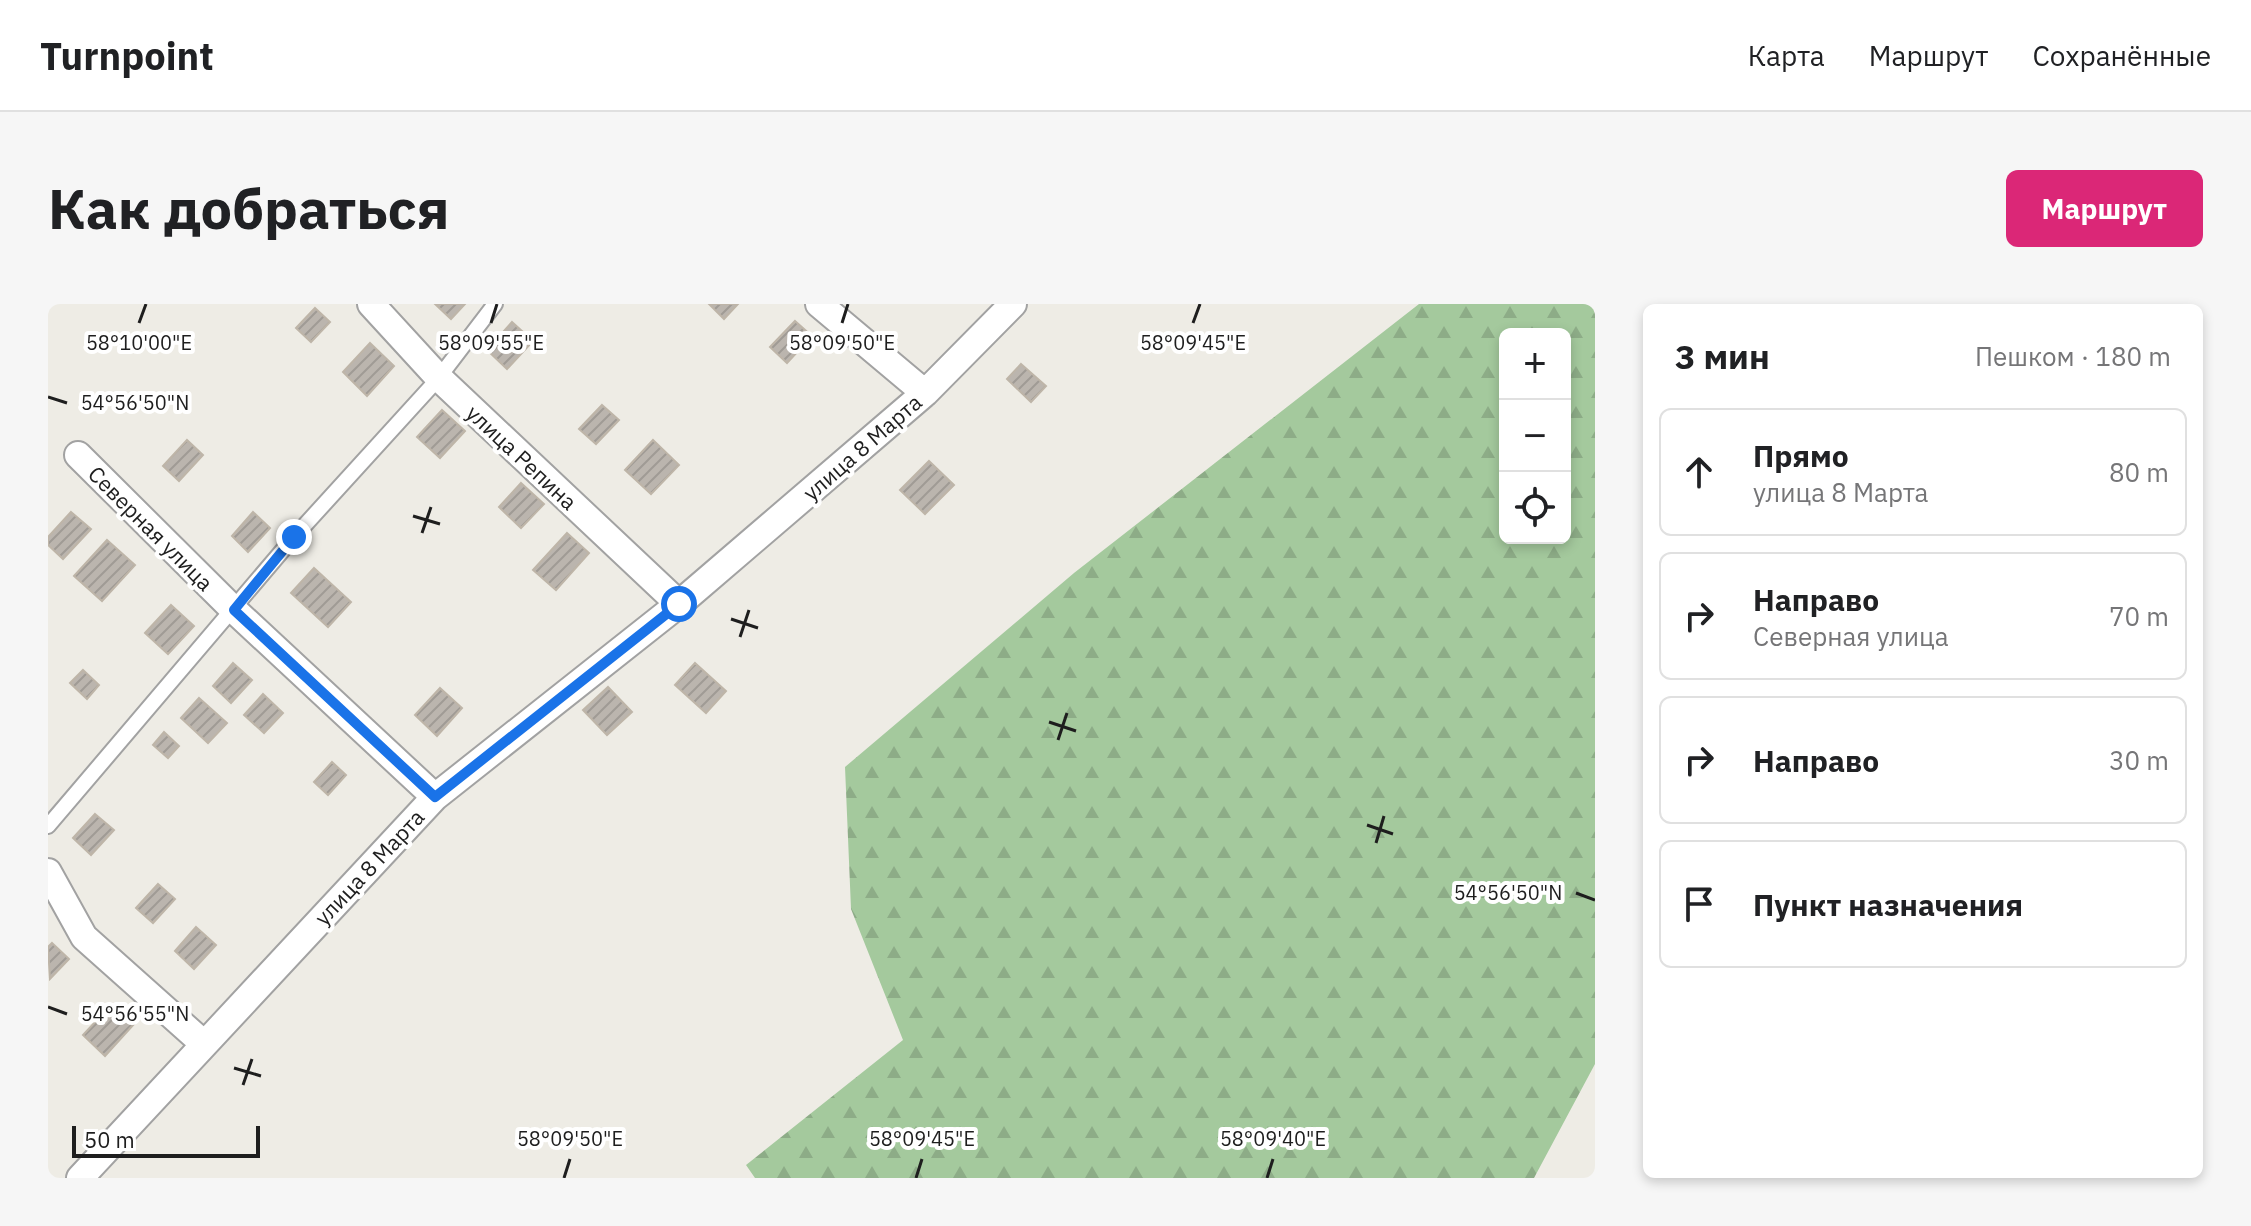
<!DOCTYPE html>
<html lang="ru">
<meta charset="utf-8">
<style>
body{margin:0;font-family:"IBM Plex Sans",sans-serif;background:#f6f6f6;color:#202124}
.controls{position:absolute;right:24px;top:24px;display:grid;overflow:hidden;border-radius:12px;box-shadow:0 4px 12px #0003}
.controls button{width:72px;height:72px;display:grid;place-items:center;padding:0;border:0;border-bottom:2px solid #e0e0e0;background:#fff;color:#202124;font:40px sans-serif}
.scale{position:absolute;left:24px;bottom:20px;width:188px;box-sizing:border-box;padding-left:8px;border:4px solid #1e1e1e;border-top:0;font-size:22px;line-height:28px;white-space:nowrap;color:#1e1e1e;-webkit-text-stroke:6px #fff;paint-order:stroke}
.stop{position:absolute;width:24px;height:24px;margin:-18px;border:6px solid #1a73e8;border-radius:50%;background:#fff}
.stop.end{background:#1a73e8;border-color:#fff;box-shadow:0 2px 8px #0008}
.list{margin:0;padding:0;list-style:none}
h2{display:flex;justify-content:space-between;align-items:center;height:104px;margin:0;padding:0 32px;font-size:34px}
h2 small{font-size:26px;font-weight:400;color:#757577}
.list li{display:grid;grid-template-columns:52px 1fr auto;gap:24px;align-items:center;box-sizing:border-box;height:128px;margin:0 16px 16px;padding:0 16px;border:2px solid #e0e0e0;border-radius:12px}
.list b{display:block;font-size:30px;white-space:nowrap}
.list p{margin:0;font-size:26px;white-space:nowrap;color:#757577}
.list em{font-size:26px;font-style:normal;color:#757577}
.icon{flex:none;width:44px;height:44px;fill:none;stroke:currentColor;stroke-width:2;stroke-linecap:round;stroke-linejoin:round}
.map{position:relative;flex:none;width:1547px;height:874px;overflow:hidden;border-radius:12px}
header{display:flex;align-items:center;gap:48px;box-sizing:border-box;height:112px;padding:0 40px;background:#fff;border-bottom:2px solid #e0e0e0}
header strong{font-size:38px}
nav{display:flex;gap:44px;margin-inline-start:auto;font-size:28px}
.intro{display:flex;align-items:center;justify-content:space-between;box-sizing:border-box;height:192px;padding:0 48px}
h1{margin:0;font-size:56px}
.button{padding:20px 36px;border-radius:12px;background:#db2777;color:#fff;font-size:28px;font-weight:700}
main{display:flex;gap:48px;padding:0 48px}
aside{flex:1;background:#fff;border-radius:12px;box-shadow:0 4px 12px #0003}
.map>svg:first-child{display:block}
</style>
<header>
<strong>Turnpoint</strong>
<nav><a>Карта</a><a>Маршрут</a><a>Сохранённые</a></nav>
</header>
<div class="intro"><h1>Как добраться</h1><a class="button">Маршрут</a></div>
<main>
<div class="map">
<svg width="1547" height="874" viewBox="0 0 1547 874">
<defs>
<pattern id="forest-firs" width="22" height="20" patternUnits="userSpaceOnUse" patternTransform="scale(2)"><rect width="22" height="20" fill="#a4c99d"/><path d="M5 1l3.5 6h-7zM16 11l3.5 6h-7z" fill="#8dac87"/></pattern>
<pattern id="building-hatch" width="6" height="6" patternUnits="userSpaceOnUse" patternTransform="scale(2)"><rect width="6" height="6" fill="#bbb5ae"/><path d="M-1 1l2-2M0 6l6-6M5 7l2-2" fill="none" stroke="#a09b95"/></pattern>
</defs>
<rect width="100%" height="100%" fill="#eeece5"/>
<path fill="url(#forest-firs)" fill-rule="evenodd" d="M1371,0H1547V760L1486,874H707L698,861L855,736L803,605L797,463L1026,269ZM1457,30H1517V234H1457Z"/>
<path fill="url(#building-hatch)" stroke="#beb5a8" stroke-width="2" d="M387,0H417L403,15Z
M661,0H690L676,15Z
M267,4L282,18L263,38L248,24Z
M747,17L764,32L739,59L722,43Z
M464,18L485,37L459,65L439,46Z
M322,39L346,62L319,92L295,68Z
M973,60L998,82L983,98L959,75Z
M554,101L571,116L548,140L531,125Z
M394,106L417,127L392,154L369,133Z
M139,136L155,151L131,177L115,162Z
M605,136L631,161L603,190L577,166Z
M881,157L906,181L877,210L852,186Z
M473,179L496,200L473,224L451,203Z
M23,208L43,225L15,255L0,241V233Z
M205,208L222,224L200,248L184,232Z
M519,229L541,249L508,286L485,266Z
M59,236L87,261L54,297L26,272Z
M266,264L303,298L280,323L243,289Z
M123,301L146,322L120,350L97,329Z
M185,359L204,376L183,399L165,382Z
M647,359L678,387L658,409L627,381Z
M35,366L51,381L39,395L22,379Z
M560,383L584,408L559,431L535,406Z
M392,384L414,404L389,432L367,411Z
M215,390L235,409L216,429L196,411Z
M151,394L179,419L160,439L133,414Z
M116,428L131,442L120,454L105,441Z
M284,458L298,471L280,491L266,478Z
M47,510L66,526L43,551L25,534Z
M110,580L127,595L105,619L88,604Z
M148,623L168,641L146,665L127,647Z
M4,639L21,655L2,675L0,643Z
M64,700L86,720L57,752L35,731Z"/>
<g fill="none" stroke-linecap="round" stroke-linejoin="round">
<defs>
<path id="lane" d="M0,522L246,233L389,76L447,0"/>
<path id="street" d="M323,0L390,73L631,300
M771,0L877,89
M30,151L186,306L387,493
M0,568L36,633L156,740
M32,874L387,493L631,300L877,89L965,0"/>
</defs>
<use href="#lane" stroke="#a2a2a2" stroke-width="18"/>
<use href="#street" stroke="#a2a2a2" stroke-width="30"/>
<use href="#lane" stroke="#fff" stroke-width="14"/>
<use href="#street" stroke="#fff" stroke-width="26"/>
</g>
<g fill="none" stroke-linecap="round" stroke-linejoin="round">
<path stroke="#1a73e8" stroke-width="10" d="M246,233L186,306L387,493L631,300"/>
</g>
<path fill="none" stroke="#1e1e1e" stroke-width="3" d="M91,19L98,0M443,19L449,0M794,19L800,0M1145,19L1152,0M0,93L19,99M365,212L392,220M374,229L383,203M683,315L710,324M692,333L701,306M1001,418L1028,427M1010,436L1019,409M1319,521L1345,530M1328,539L1336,512M1528,589L1547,596M0,703L19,710M186,764L213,772M195,781L204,755M516,874L522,855M868,874L874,855M1219,874L1225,855"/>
<g text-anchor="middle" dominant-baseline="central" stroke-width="8" stroke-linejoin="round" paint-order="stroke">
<g font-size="22" fill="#1e1e1e" stroke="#fff">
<text transform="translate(814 143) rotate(-41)">улица 8 Марта</text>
<text transform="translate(474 153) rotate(43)">улица Репина</text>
<text transform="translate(103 224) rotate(45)">Северная улица</text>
<text transform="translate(321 563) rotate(-47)">улица 8 Марта</text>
</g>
</g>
<g font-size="20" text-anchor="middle" fill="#1e1e1e" stroke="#fff" stroke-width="8" stroke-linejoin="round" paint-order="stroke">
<text x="91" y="46">58°10'00"E</text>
<text x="443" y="46">58°09'55"E</text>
<text x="794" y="46">58°09'50"E</text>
<text x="1145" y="46">58°09'45"E</text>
<text x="87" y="106">54°56'50"N</text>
<text x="1460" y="596">54°56'50"N</text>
<text x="87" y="717">54°56'55"N</text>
<text x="522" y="842">58°09'50"E</text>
<text x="874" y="842">58°09'45"E</text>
<text x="1225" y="842">58°09'40"E</text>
</g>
</svg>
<div class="controls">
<button>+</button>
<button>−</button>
<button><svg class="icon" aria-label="locate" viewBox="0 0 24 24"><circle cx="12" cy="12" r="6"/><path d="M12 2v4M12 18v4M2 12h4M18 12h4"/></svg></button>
</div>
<div class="scale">50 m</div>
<div class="stop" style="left:631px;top:300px"></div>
<div class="stop end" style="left:246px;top:233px"></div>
</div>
<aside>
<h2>3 мин<small>Пешком · 180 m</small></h2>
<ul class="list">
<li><svg class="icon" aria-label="ahead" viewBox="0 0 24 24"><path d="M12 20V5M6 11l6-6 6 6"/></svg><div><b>Прямо</b><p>улица 8 Марта</p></div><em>80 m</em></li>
<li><svg class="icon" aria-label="right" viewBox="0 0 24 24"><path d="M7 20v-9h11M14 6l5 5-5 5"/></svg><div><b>Направо</b><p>Северная улица</p></div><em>70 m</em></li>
<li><svg class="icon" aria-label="right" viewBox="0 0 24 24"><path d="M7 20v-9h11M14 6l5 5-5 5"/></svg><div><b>Направо</b></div><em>30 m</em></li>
<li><svg class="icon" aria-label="arrive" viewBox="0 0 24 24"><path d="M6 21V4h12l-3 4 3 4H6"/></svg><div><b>Пункт назначения</b></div></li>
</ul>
</aside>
</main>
